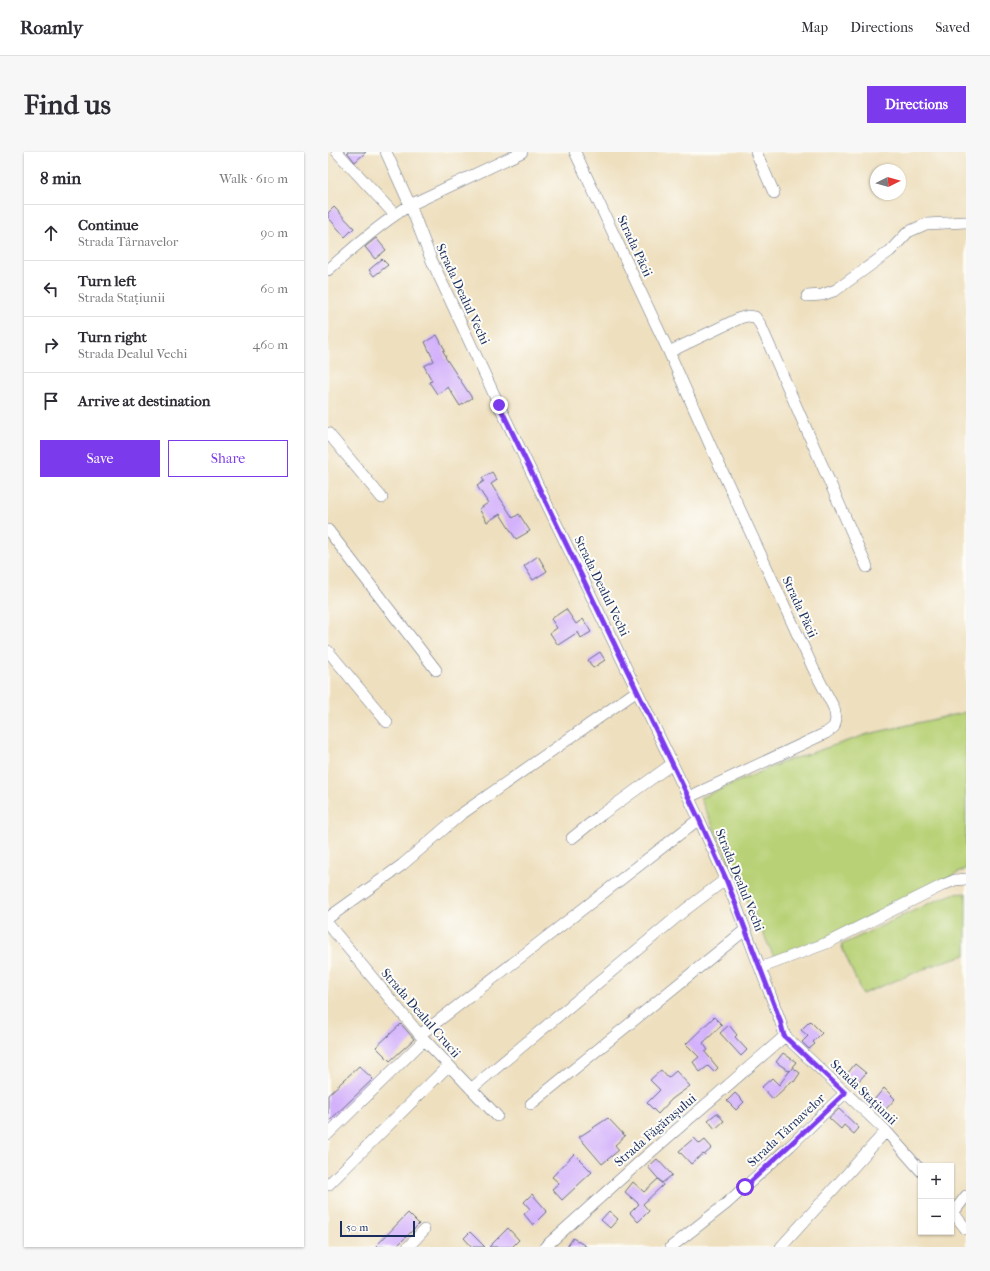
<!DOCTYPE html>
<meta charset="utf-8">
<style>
body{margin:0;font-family:"IM FELL French Canon",serif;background:#f7f7f7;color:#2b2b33}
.controls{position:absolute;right:12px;bottom:12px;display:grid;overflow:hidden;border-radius:0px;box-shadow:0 1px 3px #0004}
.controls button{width:36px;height:36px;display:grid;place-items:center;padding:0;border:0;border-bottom:1px solid #e1e1e2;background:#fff;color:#2b2b33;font:20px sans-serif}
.compass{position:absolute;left:542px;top:12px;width:36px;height:36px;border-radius:50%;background:#fff;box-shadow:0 1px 3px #0004;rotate:85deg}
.scale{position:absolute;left:12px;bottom:10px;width:75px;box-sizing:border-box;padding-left:4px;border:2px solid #1b2f5e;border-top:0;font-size:11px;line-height:14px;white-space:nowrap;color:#1b2f5e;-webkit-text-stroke:3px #fdfcf7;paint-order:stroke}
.stop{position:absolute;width:12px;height:12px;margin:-9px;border:3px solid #7c3aed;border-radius:50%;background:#fff}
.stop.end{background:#7c3aed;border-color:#fff;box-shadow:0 1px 4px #0008}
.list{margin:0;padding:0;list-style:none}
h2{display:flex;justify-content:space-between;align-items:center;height:52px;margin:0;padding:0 16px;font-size:17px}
h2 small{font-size:13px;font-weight:400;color:#7c7c81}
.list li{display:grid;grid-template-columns:26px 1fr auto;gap:12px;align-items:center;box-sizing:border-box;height:56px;padding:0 16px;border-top:1px solid #e1e1e2}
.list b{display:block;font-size:15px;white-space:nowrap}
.list p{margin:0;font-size:13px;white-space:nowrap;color:#7c7c81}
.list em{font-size:13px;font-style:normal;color:#7c7c81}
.actions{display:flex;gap:8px;padding:12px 16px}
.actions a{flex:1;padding:9px 0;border:1px solid #7c3aed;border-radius:0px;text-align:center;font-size:14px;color:#7c3aed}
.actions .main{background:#7c3aed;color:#fff}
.icon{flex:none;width:22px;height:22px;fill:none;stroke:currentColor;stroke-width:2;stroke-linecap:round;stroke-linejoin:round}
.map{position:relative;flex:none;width:638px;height:1095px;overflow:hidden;border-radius:0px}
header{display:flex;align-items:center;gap:24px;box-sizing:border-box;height:56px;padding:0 20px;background:#fff;border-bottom:1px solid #e1e1e2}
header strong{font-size:19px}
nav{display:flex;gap:22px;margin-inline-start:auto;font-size:14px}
.intro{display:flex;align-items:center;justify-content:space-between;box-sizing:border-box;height:96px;padding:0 24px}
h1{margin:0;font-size:28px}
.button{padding:10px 18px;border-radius:0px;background:#7c3aed;color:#fff;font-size:14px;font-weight:700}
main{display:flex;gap:24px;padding:0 24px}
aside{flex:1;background:#fff;border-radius:0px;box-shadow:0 1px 3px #0004}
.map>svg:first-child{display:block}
</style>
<header>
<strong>Roamly</strong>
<nav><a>Map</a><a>Directions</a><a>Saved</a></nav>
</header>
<div class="intro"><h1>Find us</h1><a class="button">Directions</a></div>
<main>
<aside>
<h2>8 min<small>Walk · 610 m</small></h2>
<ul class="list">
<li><svg class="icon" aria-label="ahead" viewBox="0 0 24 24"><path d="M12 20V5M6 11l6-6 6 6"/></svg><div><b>Continue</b><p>Strada Târnavelor</p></div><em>90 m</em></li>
<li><svg class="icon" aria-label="left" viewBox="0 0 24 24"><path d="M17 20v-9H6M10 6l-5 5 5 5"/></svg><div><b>Turn left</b><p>Strada Stațiunii</p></div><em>60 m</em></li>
<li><svg class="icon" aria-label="right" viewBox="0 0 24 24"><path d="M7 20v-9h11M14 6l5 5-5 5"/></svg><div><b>Turn right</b><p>Strada Dealul Vechi</p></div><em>460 m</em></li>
<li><svg class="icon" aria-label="arrive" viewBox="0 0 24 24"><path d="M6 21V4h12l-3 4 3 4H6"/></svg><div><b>Arrive at destination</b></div></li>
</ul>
<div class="actions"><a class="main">Save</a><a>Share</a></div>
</aside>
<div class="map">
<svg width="638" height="1095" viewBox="0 0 638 1095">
<rect width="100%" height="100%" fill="#fdfcf7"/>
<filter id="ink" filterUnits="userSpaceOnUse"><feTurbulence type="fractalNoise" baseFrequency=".025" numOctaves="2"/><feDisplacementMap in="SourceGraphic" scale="8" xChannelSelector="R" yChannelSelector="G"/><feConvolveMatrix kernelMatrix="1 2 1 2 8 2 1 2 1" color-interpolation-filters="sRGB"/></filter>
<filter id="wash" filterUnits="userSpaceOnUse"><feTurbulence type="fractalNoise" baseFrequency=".012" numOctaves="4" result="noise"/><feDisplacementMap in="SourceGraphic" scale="16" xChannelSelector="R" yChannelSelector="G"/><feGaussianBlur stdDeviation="0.9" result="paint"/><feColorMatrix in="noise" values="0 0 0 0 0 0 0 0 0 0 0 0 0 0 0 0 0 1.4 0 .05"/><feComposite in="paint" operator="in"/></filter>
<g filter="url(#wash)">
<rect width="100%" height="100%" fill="#eedfbe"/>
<path fill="#b8d176" stroke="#6a806a" d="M638,560V717L492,789L446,805L372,646L453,611L540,582Z
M638,741V803L614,810L534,842L513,793L602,751L625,742Z"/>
<g id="blocks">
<path fill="#d3b1fb" d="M19,0H38L27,10Z
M6,55L26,76L17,85L0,65V61Z
M48,86L58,98L47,107L37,95Z
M54,107L60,113L46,124L41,118Z
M109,183L117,198L115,199L118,204L117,205L144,246L132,254L120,235L109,242L101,230L104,229L96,214L106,209L97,190Z
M164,320L169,328L163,332L185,366L191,362L202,379L188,387L172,362L159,370L151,357L160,351L149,334L156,329L154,326Z
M210,404L219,419L205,428L196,414Z
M238,457L248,472L255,467L263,480L253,486L250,480L230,493L222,481L229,476L223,467Z
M272,500L277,508L265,516L260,508Z
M386,865L394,873L375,891L380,898L377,900L390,916L386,920L380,914L372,920L365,910L371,905L358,892Z
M482,869L494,881L485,890L487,892L481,897L474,890L480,884L473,878Z
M73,872L86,887L62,909L48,895Z
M401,873L409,883L407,885L419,898L413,904L392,881Z
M455,901L468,910L464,915L472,921L466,930L464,929L445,947L434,935L444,926L451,933L464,916L461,919L448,910Z
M527,912L538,921L529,931L519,922Z
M31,914L45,927L0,970V943Z
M333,918L340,926L348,919L362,934L344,947L330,962L319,951L332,938L322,928Z
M556,936L567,947L557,958L546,948Z
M407,941L416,950L408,958L399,949Z
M511,957L531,976L526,982L516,973L513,977L501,966Z
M389,961L396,969L387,977L380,968Z
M280,966L297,984L287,993L291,998L274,1012L251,985Z
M366,986L372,992L377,988L384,996L376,1003L375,1002L363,1012L351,999Z
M246,1002L264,1020L234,1048L224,1037L231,1031L224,1025Z
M329,1007L344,1023L334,1031L320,1015Z
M330,1027L335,1033L315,1052L321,1059L310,1070L302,1061L311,1052L297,1040L305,1030L316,1040Z
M204,1042L219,1059L205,1073L196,1062L202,1057L196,1050Z
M281,1059L290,1067L282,1076L273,1068Z
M80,1061L91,1072L68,1095H47Z
M180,1076L191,1088L184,1095H161Z
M142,1080L157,1095H144L136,1086Z
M245,1086L259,1095H239Z"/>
</g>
</g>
<g filter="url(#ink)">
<use href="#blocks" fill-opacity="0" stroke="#656d80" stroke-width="1"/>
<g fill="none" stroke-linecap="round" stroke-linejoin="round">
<defs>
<path id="minor" d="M9,0L67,63
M58,0L82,53L103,107L171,253L371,667L398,727L452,868L457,884
M247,0L341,200L383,295L486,518L506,556L508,567L506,575L498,581L361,645
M428,0L446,41
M0,118C27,94 51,73 82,53L194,0
M479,144L494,143L508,138L562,99L580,80L598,72L638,70
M341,200L412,166L420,164L427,165L432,172L539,415
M0,281L54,346
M0,378L108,518
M0,499L59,570
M244,686L273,663L344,612
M0,766L74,713L132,663L309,539
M0,772L92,883L169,964
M432,816L499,791L615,733L627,728L638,727
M92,883L371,667
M457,884L558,979L593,1019
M143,937L357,758L398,727
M203,952L417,778
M0,982L96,888
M0,1033L120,914
M623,1058L638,1077
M625,1061L638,1044
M80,1095L96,1078
M217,1095L316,1006L457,884
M343,1095L398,1052L462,994L517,941
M453,1095L558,979"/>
</defs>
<use href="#minor" stroke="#656d80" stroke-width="12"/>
<use href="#minor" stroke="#fff" stroke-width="11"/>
</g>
</g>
<g fill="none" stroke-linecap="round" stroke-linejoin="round" filter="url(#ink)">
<path stroke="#7c3aed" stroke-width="5" d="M171,253L371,667L398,727L452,868L456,884L517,941L417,1035"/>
</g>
<g text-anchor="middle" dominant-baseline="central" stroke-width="4" stroke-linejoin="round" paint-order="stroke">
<g font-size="13" fill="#1b2f5e" stroke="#fdfcf7">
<text transform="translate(307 94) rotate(65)">Strada Păcii</text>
<text transform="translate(135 142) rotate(65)">Strada Dealul Vechi</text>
<text transform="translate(274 434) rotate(64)">Strada Dealul Vechi</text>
<text transform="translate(472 455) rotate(65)">Strada Păcii</text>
<text transform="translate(412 728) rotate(68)">Strada Dealul Vechi</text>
<text transform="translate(93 861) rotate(49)">Strada Dealul Crucii</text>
<text transform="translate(536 940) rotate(44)">Strada Stațiunii</text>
<text transform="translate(327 978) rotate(-41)">Strada Făgărașului</text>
<text transform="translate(458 978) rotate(-43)">Strada Târnavelor</text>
</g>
</g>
</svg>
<div class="controls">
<button>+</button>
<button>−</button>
</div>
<svg class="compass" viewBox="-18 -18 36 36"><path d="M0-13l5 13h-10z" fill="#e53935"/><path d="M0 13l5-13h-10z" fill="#7c7c81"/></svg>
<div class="scale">50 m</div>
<div class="stop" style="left:417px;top:1035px"></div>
<div class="stop end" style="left:171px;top:253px"></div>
</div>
</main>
